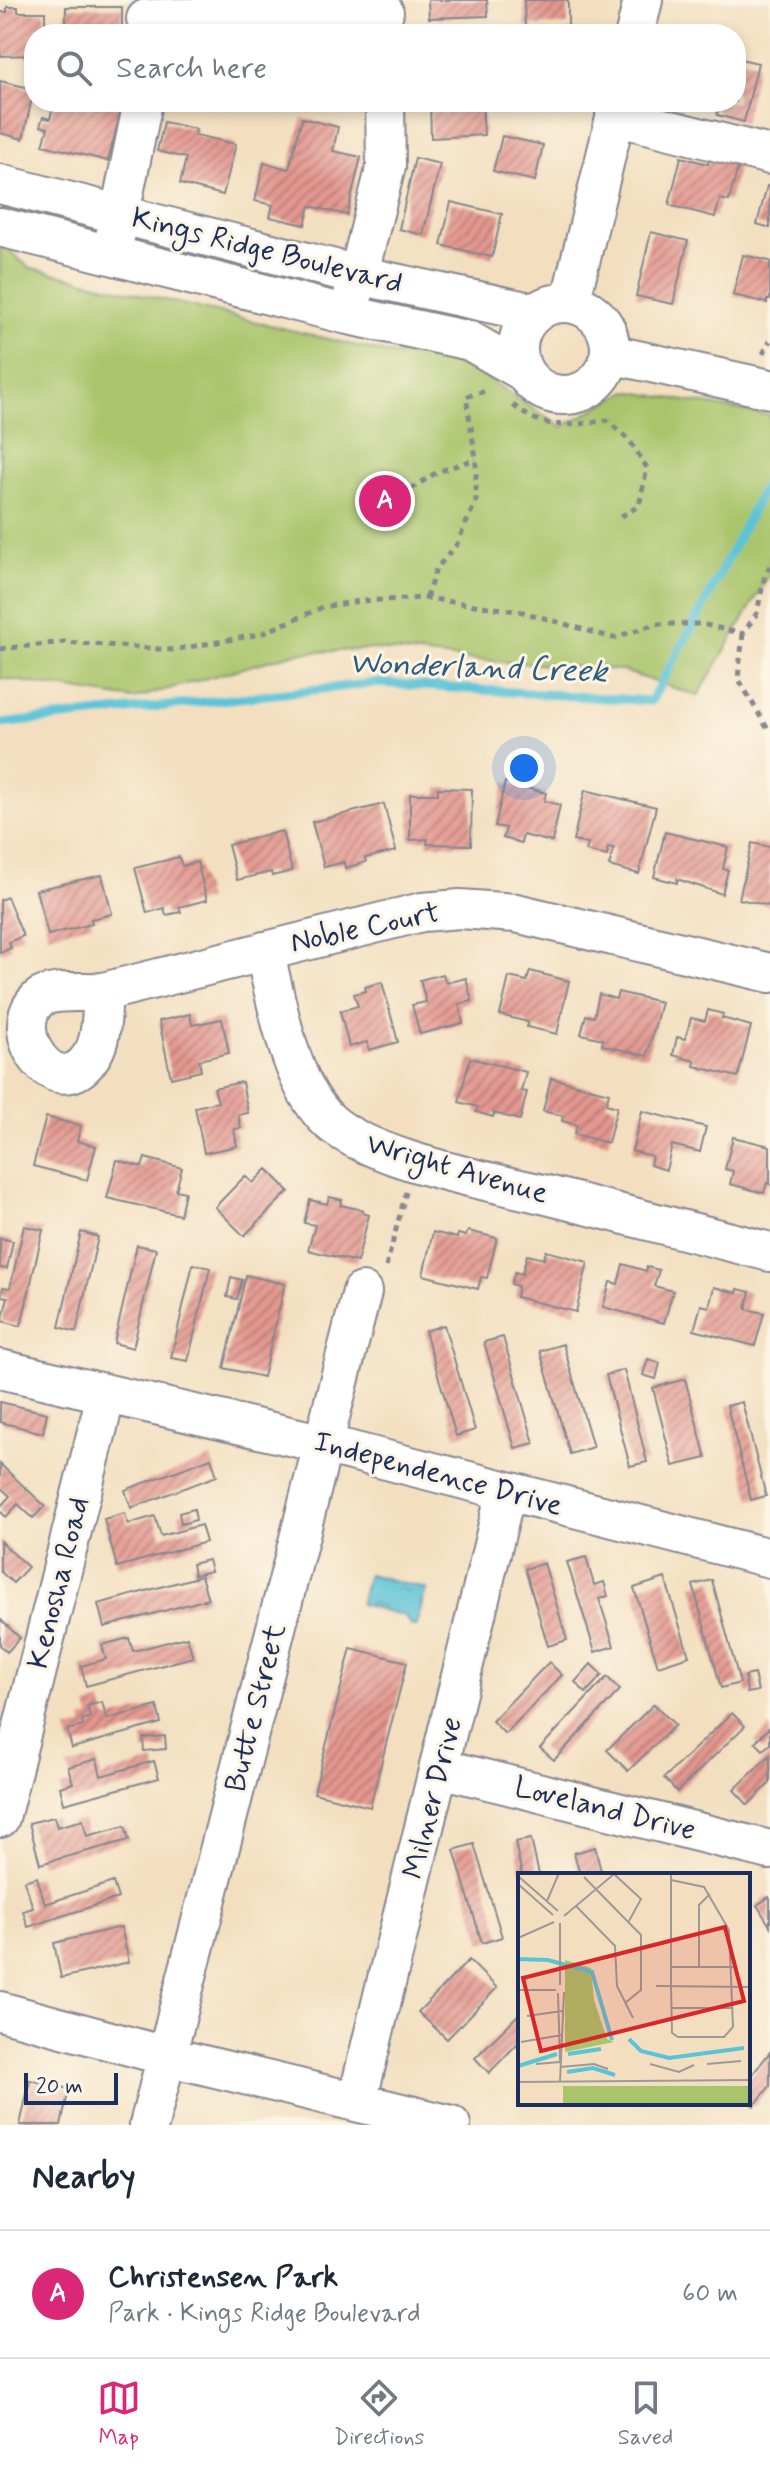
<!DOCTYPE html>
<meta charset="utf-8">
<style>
body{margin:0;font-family:Mynerve,sans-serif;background:#f2f2f3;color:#1f2937}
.scale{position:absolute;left:24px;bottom:20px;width:94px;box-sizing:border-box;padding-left:8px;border:4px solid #1b2f5e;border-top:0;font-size:22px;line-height:28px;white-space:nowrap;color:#1b2f5e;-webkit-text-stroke:6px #fcf5e5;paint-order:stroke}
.you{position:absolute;left:524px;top:768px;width:28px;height:28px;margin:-20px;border:6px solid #fff;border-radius:50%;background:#1a73e8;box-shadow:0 0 0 12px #1a73e833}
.badge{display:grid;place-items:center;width:52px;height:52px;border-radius:50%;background:#db2777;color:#fff;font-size:26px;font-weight:700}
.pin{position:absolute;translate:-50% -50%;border:4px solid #fff;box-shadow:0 2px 8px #0006}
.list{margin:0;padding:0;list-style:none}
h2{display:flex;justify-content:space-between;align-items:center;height:104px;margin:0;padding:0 32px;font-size:34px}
h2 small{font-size:26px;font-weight:400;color:#747a83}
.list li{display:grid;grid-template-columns:52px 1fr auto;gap:24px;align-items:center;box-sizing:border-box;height:128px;padding:0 32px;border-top:2px solid #e0e1e3}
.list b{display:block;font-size:30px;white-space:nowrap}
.list p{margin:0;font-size:26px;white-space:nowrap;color:#747a83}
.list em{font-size:26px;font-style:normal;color:#747a83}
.icon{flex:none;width:44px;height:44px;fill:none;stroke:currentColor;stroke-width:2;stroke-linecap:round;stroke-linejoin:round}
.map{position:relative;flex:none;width:770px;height:2125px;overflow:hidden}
.search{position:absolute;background:#fff;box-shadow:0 4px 12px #0003;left:24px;right:24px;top:24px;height:88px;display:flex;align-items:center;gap:20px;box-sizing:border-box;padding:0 28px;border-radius:32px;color:#747a83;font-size:30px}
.sheet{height:232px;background:#fff}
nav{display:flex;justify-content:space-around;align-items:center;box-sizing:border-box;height:112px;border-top:2px solid #e0e1e3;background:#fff;font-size:22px;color:#747a83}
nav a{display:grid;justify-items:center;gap:4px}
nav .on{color:#db2777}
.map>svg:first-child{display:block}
</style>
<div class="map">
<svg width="770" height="2125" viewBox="0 0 770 2125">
<defs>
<pattern id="water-ripples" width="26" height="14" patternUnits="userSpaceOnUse" patternTransform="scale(2)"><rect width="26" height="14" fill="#5ac3d7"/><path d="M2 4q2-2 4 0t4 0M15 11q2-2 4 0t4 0" fill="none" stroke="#4a9fb2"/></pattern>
<pattern id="building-hatch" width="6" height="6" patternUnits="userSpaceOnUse" patternTransform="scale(2)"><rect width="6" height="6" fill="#e3978f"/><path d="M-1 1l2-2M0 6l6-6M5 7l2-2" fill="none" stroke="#b77c78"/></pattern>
</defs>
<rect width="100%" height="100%" fill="#fcf5e5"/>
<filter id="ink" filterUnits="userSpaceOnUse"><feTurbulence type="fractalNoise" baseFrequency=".0125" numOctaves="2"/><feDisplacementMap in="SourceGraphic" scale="16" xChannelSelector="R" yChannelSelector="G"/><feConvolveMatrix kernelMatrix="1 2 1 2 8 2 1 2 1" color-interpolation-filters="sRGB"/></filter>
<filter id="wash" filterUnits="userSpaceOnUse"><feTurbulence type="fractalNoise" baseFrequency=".006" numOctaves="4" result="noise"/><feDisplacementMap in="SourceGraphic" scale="32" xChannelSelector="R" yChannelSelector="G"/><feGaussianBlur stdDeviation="1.8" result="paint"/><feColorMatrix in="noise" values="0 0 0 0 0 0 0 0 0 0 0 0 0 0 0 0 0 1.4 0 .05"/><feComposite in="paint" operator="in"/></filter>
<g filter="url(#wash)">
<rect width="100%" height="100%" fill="#f3dfc0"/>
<path fill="#a9c46a" stroke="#627a64" stroke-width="2" d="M0,248L8,249L28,267L399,356L406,346L477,372L562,427L627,391L770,415V574L698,696L620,670L463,659L375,649L296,653L133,699L0,678Z"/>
<path fill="url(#water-ripples)" stroke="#3a799a" stroke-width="2" d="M368,1574L426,1589L416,1626L410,1625L405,1616L360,1604Z"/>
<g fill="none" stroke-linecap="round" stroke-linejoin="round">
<path stroke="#5ac3d7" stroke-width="9" d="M0,724L376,683L651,701L700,613L770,475"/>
</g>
<g id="blocks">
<path fill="url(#building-hatch)" d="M428,0H487L488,16L429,18Z
M524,0H568V25L525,26Z
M7,7H18V12H45V34H34V55L0,56V12H7Z
M66,7H122V34H66Z
M736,58L758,63L744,122L717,115L718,110L689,103L736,102Z
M0,81L34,89L23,139L0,133Z
M54,102H101L122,107L108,161L43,145L48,128L40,126L43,117L50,119Z
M430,102H482L484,135L431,138Z
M302,118L338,127L333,151L361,157L347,215L310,206L305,225L270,217L273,205L255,201L264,163L289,169Z
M164,122L196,129L195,135L236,144L223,195L180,184L186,158L157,151Z
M502,136L543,145L535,181L493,171Z
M711,153L740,160L729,201L720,199L715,217L669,205L681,157L708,164Z
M415,158L440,164L423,235L399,229Z
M767,186H770V228L757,224Z
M451,202L502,214L492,257L441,245Z
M651,232L688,241L673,304L636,296Z
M743,255L770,261V300H767V303L733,295Z
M505,782L546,793L544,801L560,805L552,842L523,835L521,843L503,838L506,828L495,826Z
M438,788L472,789L471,845L427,844L428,839L410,840V794H438Z
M585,790L656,807L639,874L609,866L614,848L608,847L607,856L586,851L588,844L573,841Z
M384,804L396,851L365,858L366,862L345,868L344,862L324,867L312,822Z
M282,831L292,871L272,876L271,872L237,880L228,845Z
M665,832L728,847L723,869L728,870L722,894L677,879V883L654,877Z
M752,843L770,847V906L739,899Z
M179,857L182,866L197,862L207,900L179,907L181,912L166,915L164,908L147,913L135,868Z
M102,875L112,914L91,919L92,924L48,935L36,890Z
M7,897L23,936L9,942L11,948L0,953V900Z
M530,971L569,981L557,1034L527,1027L528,1022L500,1015L509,977L527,981Z
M443,974L446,983L466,978L472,1001L459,1004L463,1023L420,1034L412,1005L426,1002L420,980Z
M382,982L398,1042L369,1050L367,1042L349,1047L340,1011L358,1006L354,994L366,991L365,987Z
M618,992L661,1002L647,1056L602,1045L603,1039L581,1034L586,1015L594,1017L599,994L616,999Z
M708,1010L723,1014L722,1018L751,1026L738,1077L694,1066L695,1061L673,1055L677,1037L685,1039L691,1018L705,1021Z
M190,1014L192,1025L222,1019L229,1053L199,1060L201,1071L171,1078L159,1021Z
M470,1058L526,1072L521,1091L527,1092L520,1120L494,1113L493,1117L476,1112L478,1107L459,1102Z
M551,1078L609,1093L606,1104L617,1107L608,1143L574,1134L577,1125L562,1121L563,1116L543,1111Z
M242,1082L248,1113L238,1115L241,1128L234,1129L237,1146L204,1153L195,1107L218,1102L214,1088Z
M642,1111L706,1127L700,1152L672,1145L666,1170L650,1165L652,1156L632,1151Z
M46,1117L81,1126L77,1141L96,1146L87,1180L33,1166Z
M733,1137L770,1146V1184L767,1183L764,1193L730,1184L733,1171L725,1169Z
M145,1158L182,1168L176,1190L185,1192L180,1215L107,1198L117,1160L142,1167Z
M267,1169L289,1191L244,1236L215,1207L245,1176L253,1183Z
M329,1197L342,1200L340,1205L363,1210V1213L369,1215L357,1262L308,1250L315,1225L304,1223L310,1200L327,1204Z
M24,1226L43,1230L21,1326L2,1321L8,1297L1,1296L3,1287L10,1288Z
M468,1231L497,1238L487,1278L481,1277L478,1289L423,1275L433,1232L457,1238L458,1234L466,1236Z
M81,1232L98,1237L76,1332L59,1327Z
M0,1238L13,1241L7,1269L0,1268Z
M137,1245L156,1249L133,1348L114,1343Z
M546,1251L588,1262L576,1312L516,1297L518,1286L511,1284L515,1272L522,1274L527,1255L544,1259Z
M193,1264L210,1268L188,1361L171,1358Z
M623,1264L646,1271L647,1267L659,1270L654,1286L673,1291L664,1323L603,1307L610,1282L618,1284Z
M246,1275L285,1284L263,1377L224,1368Z
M231,1277L242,1280L237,1299L227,1297Z
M714,1287L737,1293L738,1289L750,1292L746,1309L764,1313L755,1346L694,1330L701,1305L709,1307Z
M444,1325L475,1430L456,1436L425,1331Z
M503,1337L534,1443L515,1448L484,1342Z
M563,1344L593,1447L570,1454L540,1351Z
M648,1359L660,1363L656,1379L643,1375Z
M624,1370L647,1462L630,1466L606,1375Z
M685,1379L706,1458L673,1466L653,1388Z
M0,1402L47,1413L43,1433L0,1422Z
M742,1402L766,1496L751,1500L727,1406Z
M211,1458L217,1476L131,1508L125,1490Z
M0,1464L45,1506L33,1518L18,1504L6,1517L0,1511V1507L10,1496L0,1487Z
M194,1509L196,1520L181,1524L179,1513Z
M125,1513L128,1524L155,1516L161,1536L201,1525L206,1542L117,1567L104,1519Z
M0,1541L28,1567L13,1583L0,1571Z
M586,1557L594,1585L604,1582L608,1596L599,1599L614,1646L595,1652L567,1562Z
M208,1560L211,1571L194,1575L192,1564Z
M544,1563L567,1640L548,1646L525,1569Z
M201,1576L208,1599L104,1627L98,1604Z
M665,1578L689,1656L658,1666L634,1588Z
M712,1580L740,1683L721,1688L693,1585Z
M0,1619L20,1638L7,1652L0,1645Z
M187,1637L193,1657L86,1686L81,1666L106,1659L102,1645L129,1638L133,1651Z
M351,1648L407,1662L370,1807L314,1793Z
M549,1662L562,1675L505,1734L492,1721Z
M591,1664L602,1675L586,1693L575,1682Z
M754,1674L758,1691L747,1693L745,1676Z
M607,1677L620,1690L554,1760L540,1748Z
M102,1702L107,1719L157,1706L161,1723L72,1748L67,1730L83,1726L82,1720L90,1717L87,1706Z
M654,1704L675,1725L628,1771L607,1750Z
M732,1713L745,1726L677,1792L664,1778Z
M770,1727V1744L763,1750L755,1742Z
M165,1736L166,1749L144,1751L143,1738Z
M770,1755V1783L748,1805L734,1790Z
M97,1759L101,1776L154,1761L159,1778L64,1804L60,1787L73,1783L68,1767Z
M54,1817L57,1827L83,1820L87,1836L125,1826L129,1840L40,1864L29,1823Z
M531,1839L539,1875H522L515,1842Z
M474,1844L502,1937L482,1943L454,1850Z
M595,1847L602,1875H580L574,1853Z
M37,1877L45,1904L113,1882L118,1898L28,1927L23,1911L33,1908L24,1881Z
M769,1897L770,1899V1926L757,1905Z
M121,1927L129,1962L61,1978L54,1943Z
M469,1960L497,1988L447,2039L418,2012Z
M520,2013V2041L489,2073L475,2058Z
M770,2052V2086L754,2106L748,2101V2080Z
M30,2080L69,2089L61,2125H20Z"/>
</g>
</g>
<g filter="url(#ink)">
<use href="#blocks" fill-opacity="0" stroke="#87878f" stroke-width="2"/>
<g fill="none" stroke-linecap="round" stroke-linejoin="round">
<defs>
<path id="minor" d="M146,19L384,12
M635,34L643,0
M615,116L770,155
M0,184L358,275L535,313
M0,227L348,315L470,341L524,372
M115,237L143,102
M352,300L386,166L385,102
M570,303L619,102
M518 349a46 46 0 1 1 92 0a46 46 0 1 1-92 0Z
M610,354L770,389
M264,951C278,1003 287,1075 324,1116C362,1159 493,1182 551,1196C624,1215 697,1234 770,1252
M103,992L422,912L460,909L516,913L770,973
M103,992C101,1011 103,1037 93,1053C58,1113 0,1027 41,997C58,989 84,993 103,992Z
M0,1369L324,1444L770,1558
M440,1768L770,1850
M0,1818L106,1395
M0,2011L166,2056L451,2125
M357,2102L506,1492
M149,2125L362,1292"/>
</defs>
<use href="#minor" stroke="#87878f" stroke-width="42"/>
<path stroke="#87878f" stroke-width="5" stroke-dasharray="6 6" stroke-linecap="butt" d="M763,354L770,341
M513,405C543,431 571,426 607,420L630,441L647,468L639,506L618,518
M392,519L405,493L437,472L476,459
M426,598L436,569L457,544L476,501V459L466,397L488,390
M743,634L738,678L770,733
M0,649L65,642L173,650L261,634L323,607L359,601L426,598L523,612L613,638L656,624H702L743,634L757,613L765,574L770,566
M386,1267L406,1192"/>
<use href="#minor" stroke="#fff" stroke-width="38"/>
</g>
</g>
<g text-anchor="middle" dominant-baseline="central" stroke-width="6" stroke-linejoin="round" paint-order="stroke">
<g font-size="30" fill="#1b2f5e" stroke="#fcf5e5">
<text transform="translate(267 251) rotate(14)">Kings Ridge Boulevard</text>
<text transform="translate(365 928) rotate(-12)">Noble Court</text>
<text transform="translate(457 1169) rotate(16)">Wright Avenue</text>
<text transform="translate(438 1474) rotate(15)">Independence Drive</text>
<text transform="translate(59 1583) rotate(-76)">Kenosha Road</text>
<text transform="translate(256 1708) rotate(-76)">Butte Street</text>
<text transform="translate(433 1798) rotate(-76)">Milner Drive</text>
<text transform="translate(605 1809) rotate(14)">Loveland Drive</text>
</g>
<g font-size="32" font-style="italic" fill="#2e5b82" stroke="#fcf5e5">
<text transform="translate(478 668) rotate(2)">Wonderland Creek</text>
</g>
</g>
<g transform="translate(518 1873)">
<rect width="232" height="232" fill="#f3dfc0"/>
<path d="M47,87L73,95L76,127L89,166L96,169L47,179ZM45,213H232V232H45Z" fill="#a9c46a"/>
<path fill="none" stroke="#5ac3d7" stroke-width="4" d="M0,86L30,87L74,99L94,167M111,166L123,178L151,185L226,175M50,181L83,176M0,193L39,181M49,199L75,195L97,202"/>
<path fill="none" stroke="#9d9999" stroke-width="2" d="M153,0V113L154,160L160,164H206L215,154L211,57L186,14L153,7M0,3L40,38M66,4L123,62V117L107,130M0,11L35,42M29,28L41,0M58,33L97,73L99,113L115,145M46,43L96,1L123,26L111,48M0,65L36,49M153,94H215M181,94V32L192,21M42,112V50M138,113L232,114M0,117H38M40,120L42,188M153,135H215M9,143L44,138M3,169L44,162M18,191L42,189M132,191L161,199L176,192M189,191L223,188M42,194L76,191L90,196M0,209L232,207M42,209L46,119"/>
<path fill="#d62828" fill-opacity="0.15" stroke="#d62828" stroke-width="4" d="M207,54L226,128L23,178L5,105Z"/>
<rect width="232" height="232" fill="none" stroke="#1b2f5e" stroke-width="4"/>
</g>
</svg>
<div class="scale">20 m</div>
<div class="you"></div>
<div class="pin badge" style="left:385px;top:501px">A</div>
<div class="search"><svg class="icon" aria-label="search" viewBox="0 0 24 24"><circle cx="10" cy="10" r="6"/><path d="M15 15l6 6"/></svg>Search here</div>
</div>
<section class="sheet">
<h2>Nearby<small></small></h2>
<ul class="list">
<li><span class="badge">A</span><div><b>Christensen Park</b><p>Park · Kings Ridge Boulevard</p></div><em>60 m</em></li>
</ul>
</section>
<nav>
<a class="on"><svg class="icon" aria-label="map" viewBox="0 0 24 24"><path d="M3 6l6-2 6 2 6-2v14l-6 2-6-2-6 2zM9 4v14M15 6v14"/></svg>Map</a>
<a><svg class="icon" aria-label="directions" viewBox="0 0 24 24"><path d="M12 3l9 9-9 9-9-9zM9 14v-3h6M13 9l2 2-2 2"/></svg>Directions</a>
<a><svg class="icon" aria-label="saved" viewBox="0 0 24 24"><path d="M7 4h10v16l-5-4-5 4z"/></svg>Saved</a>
</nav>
